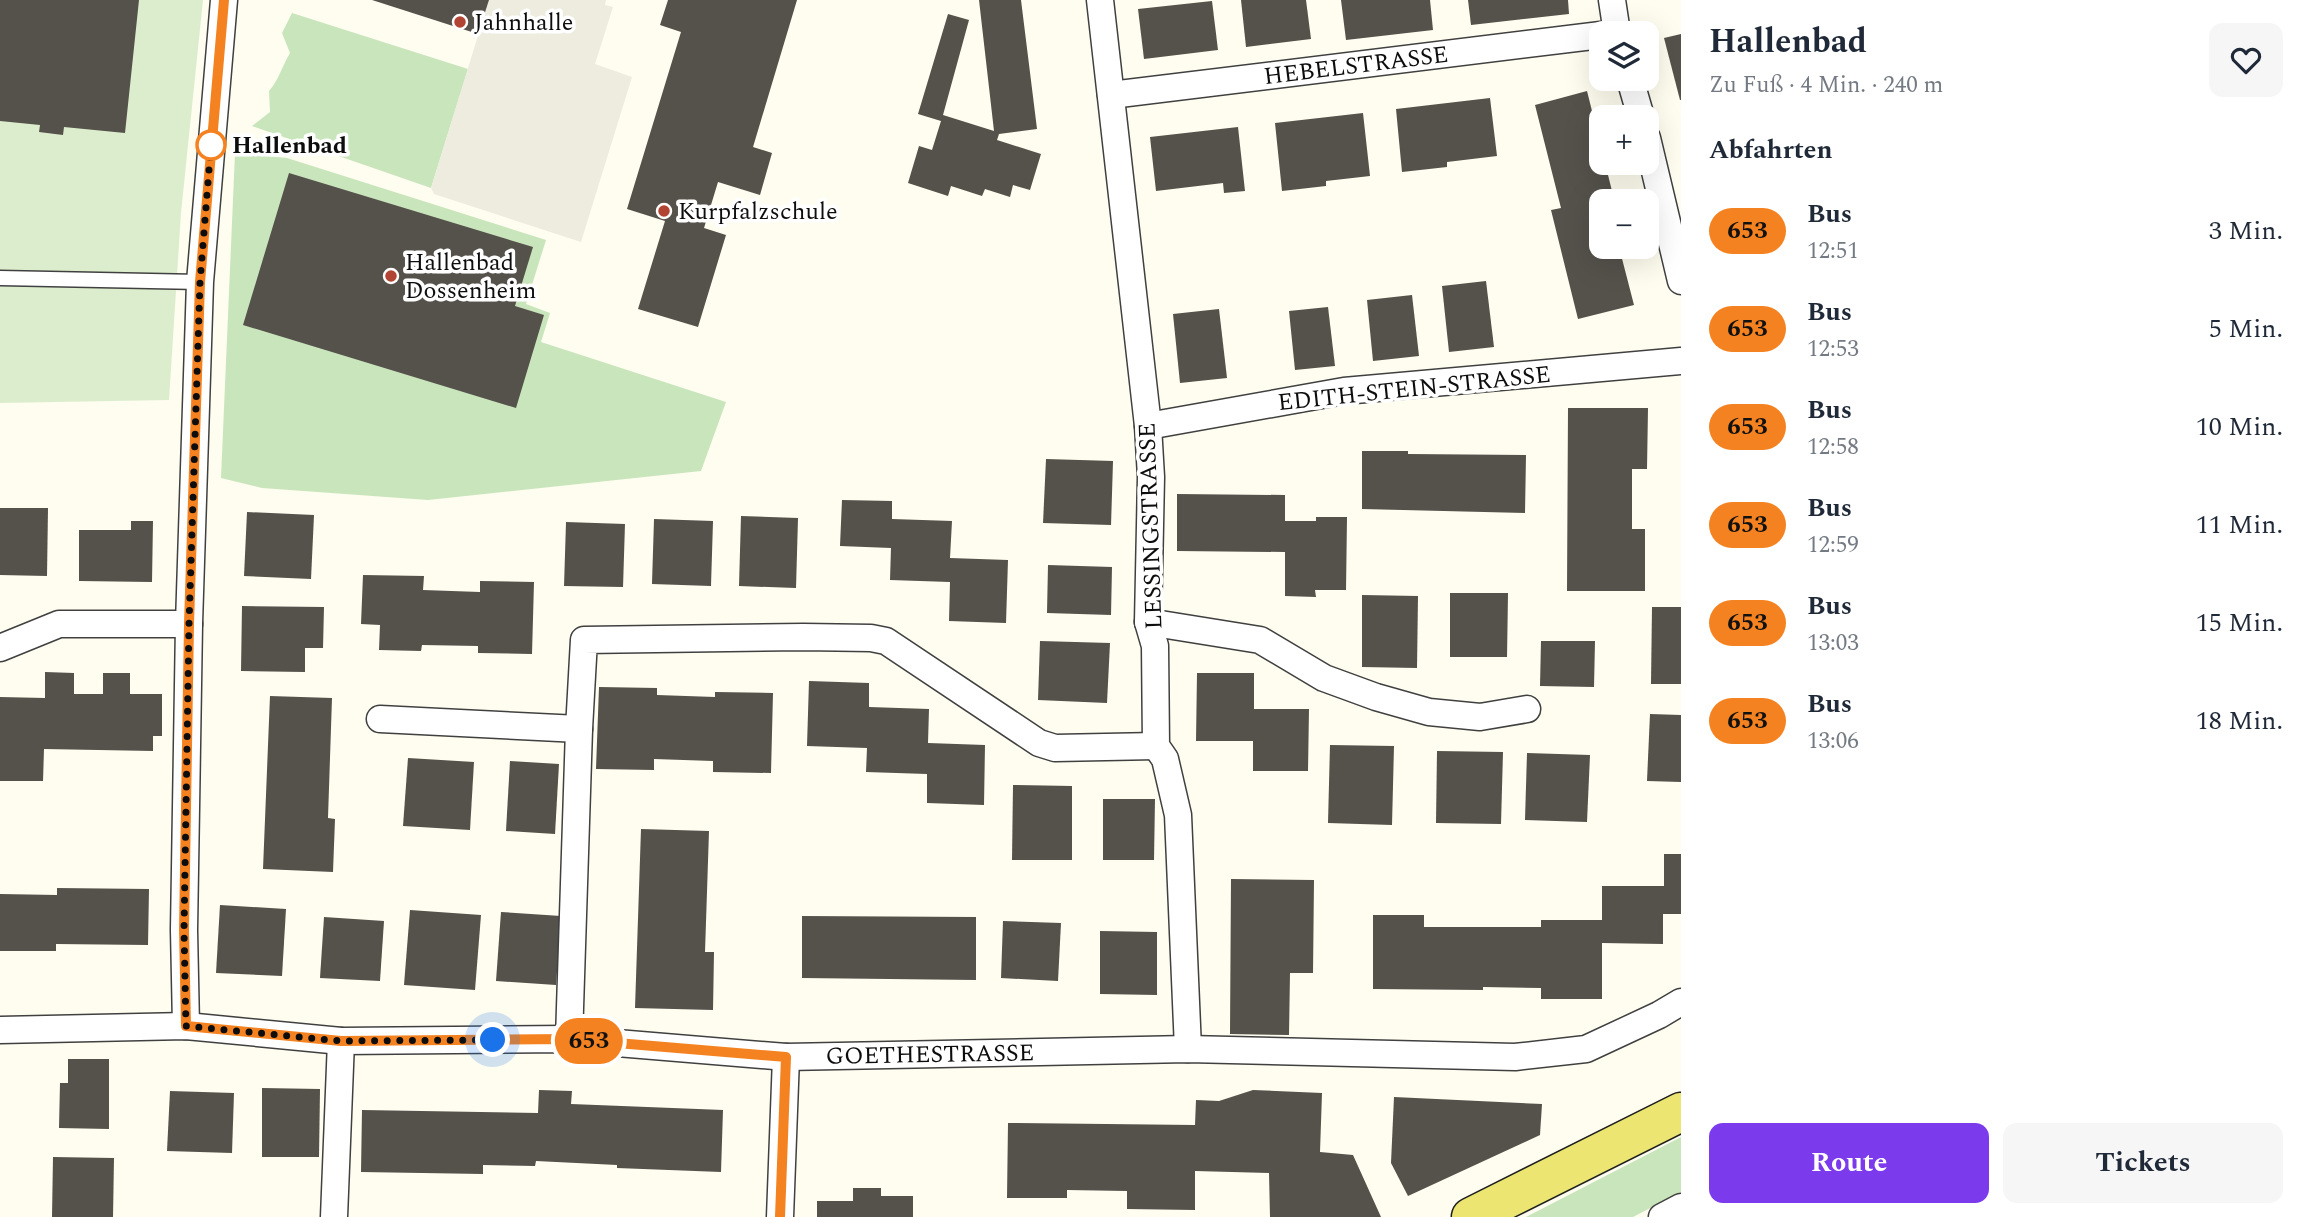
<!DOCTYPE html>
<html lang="de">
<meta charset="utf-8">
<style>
:root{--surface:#fff;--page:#f6f6f7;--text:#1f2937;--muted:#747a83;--accent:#7c3aed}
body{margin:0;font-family:Spectral,serif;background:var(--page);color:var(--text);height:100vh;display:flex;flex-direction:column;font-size:26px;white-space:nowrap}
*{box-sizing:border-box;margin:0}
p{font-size:23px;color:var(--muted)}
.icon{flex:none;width:38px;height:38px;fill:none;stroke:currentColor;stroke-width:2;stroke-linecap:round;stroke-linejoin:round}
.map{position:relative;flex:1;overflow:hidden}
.drawer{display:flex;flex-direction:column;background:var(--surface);width:630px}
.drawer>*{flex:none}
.badge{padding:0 14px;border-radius:23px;font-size:24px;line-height:46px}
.fabs{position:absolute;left:1589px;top:21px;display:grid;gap:14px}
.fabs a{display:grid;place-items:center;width:70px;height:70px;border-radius:14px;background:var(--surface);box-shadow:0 7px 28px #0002;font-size:35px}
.you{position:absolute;width:35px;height:35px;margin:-18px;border:5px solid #fff;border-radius:50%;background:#1a73e8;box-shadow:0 0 0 10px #1a73e833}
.map>.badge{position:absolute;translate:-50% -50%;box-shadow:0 0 0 4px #fff}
h2{padding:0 28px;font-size:26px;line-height:63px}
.round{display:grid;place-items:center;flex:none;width:74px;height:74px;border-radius:14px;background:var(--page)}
.summary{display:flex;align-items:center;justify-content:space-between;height:119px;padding:0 28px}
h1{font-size:33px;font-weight:700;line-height:52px}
.cta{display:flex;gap:14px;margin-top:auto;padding:14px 28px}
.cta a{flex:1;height:80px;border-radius:14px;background:var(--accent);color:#fff;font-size:28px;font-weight:700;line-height:80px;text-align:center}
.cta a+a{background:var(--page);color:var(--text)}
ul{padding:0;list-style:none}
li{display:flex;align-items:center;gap:21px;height:98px;padding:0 28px}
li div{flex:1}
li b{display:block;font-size:26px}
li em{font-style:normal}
li .badge{min-width:77px;font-weight:700;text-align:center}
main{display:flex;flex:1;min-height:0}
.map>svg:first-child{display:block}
.green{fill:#c9e5bc}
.pitch{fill:#dcedcd}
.plaza{fill:#edecdf}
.building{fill:#55514b}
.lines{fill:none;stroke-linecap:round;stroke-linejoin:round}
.lane-casing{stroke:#404040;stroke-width:17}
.street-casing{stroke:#404040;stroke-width:29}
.primary-casing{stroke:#1e1e1e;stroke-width:41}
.lane{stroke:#fff;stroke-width:14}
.street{stroke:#fff;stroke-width:26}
.primary{stroke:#ece571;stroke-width:38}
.line-casing{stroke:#fff;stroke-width:16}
.line{stroke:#f58220;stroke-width:10}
.walk{stroke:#0d0d0d;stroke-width:7;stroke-dasharray:0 12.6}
.poi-dot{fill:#b14432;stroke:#fff;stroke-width:2.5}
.stop-dot{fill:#fff;stroke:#f58220;stroke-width:3.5}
.labels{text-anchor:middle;stroke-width:7;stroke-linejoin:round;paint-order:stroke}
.poi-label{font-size:24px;fill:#0d0d0d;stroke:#fff;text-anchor:start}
.street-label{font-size:24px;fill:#0d0d0d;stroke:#fff}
.stop-label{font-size:24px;font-weight:bold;fill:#0d0d0d;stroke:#fff;text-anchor:start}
</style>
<main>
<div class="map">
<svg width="1681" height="1217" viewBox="0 0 1681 1217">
<rect width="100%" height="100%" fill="#fefdef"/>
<g class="green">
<path d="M292 13 468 69 431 188 252 126 270 112 269 91C279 80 282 66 290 53L282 33Z"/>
<polygon points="235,153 287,158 546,240 526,304 550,313 541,342 726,402 701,471 428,500 262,488 221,478"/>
<polygon points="1681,1137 1681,1192 1633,1217 1526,1217"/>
</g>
<polygon class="pitch" points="0,0 203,0 181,213 169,400 0,403"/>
<polygon class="plaza" points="489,0 606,0 605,5 613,7 595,64 632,77 581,242 434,194 431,188"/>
<g class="building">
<polygon points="0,0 139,0 125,133 64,127 63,135 39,132 40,125 0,121"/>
<polygon points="372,0 489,0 478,34"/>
<polygon points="668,0 797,0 753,147 772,153 760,195 718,182 704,228 726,235 698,327 638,309 665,221 627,209 681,32 660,25"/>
<polygon points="979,0 1021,0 1037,129 999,134 997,140 1041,154 1030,190 1013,185 1010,197 985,189 982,196 951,186 948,196 908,183 919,146 932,150 941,121 918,114 948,14 969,20 943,115 994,131"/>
<polygon points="1241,0 1306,0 1311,39 1246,47"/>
<polygon points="1341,0 1430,0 1433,30 1346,40"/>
<polygon points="1468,0 1568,0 1569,14 1471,25"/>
<polygon points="1212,1 1218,50 1144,59 1138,9"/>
<polygon points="1681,34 1681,100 1680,100 1664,38"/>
<polygon points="1587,91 1601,147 1601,163 1605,163 1613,195 1607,196 1608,201 1601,201 1601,247 1619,247 1634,305 1578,319 1551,210 1561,208 1535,105"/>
<polygon points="1490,98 1497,156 1447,162 1447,167 1402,172 1396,109"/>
<polygon points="1363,113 1370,176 1326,181 1326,186 1282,191 1275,123"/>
<polygon points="1238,127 1245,191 1224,193 1223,183 1156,191 1150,137"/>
<polygon points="289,173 533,247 515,306 544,315 516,408 243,325"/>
<polygon points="1486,281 1494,347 1449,352 1442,286"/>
<polygon points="1412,295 1419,356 1373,361 1367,300"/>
<polygon points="1328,307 1335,366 1295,370 1289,311"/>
<polygon points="1219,309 1227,378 1180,383 1173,314"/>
<polygon points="1568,408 1648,408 1647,469 1632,469 1632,529 1645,529 1645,591 1567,591"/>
<polygon points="1362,451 1408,451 1408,454 1526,455 1525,513 1362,509"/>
<polygon points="1046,459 1113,461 1111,525 1043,523"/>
<polygon points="1177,494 1285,495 1285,521 1316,521 1316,517 1347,517 1346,590 1315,590 1316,597 1285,596 1285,552 1177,551"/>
<polygon points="842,500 892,501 892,519 952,521 950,558 1008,560 1006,623 949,621 950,582 890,580 891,548 840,546"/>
<polygon points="0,508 48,508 47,576 0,575"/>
<polygon points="247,512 314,515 311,579 244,576"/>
<polygon points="741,516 798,518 796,588 739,586"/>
<polygon points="654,519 713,521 711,586 652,584"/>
<polygon points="131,521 153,521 152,582 79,581 79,530 131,530"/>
<polygon points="566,522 625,524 623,587 564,586"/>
<polygon points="1048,565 1112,567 1111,615 1047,613"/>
<polygon points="363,575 424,576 423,590 480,592 480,581 534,582 532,654 478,653 478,646 422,645 421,651 379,650 380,625 361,624"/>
<polygon points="1450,593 1508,593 1507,657 1450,657"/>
<polygon points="1362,595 1418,596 1417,668 1362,667"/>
<polygon points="242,606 324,607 323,648 305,648 305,672 241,671"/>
<polygon points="1652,607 1681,607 1681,684 1651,684"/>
<polygon points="1040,641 1110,643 1107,703 1038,700"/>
<polygon points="1541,641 1595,641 1594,687 1540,686"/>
<polygon points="45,672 74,673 74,694 103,694 103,673 130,673 130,694 162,694 162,736 153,736 153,751 44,749 43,781 0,781 0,697 45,698"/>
<polygon points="1197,673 1254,673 1254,709 1309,709 1308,771 1253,771 1253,741 1196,741"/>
<polygon points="809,681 869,683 869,707 929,709 928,743 985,745 984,805 927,803 927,774 866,772 867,748 807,746"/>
<polygon points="599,687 657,688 657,695 715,697 715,692 773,693 771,773 713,772 713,761 654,759 654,770 596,769"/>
<polygon points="270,696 332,698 328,818 335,819 333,872 263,869"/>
<polygon points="1650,714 1681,715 1681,782 1647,781"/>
<polygon points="1330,745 1394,746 1392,825 1328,823"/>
<polygon points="1437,751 1503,752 1501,824 1436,823"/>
<polygon points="1527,753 1590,755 1587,822 1525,820"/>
<polygon points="408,758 474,762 470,830 403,826"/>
<polygon points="510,761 559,764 555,834 506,831"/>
<polygon points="1013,785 1072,786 1072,860 1012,860"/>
<polygon points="1103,799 1155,799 1154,860 1103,860"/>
<polygon points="641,829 709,831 705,952 714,952 713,1010 635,1008"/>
<polygon points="1664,854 1681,854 1681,914 1663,914 1663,944 1602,943 1602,999 1541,999 1541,988 1483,987 1483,990 1373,989 1373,915 1424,915 1424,927 1541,927 1541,920 1602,920 1602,886 1664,886"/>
<polygon points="1231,879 1314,880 1313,973 1290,973 1289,1035 1230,1034"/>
<polygon points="57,888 149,889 148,945 56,944 56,951 0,951 0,894 57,895"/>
<polygon points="220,905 286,909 282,976 216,973"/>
<polygon points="410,910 481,915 475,990 404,985"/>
<polygon points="501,912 561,916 556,985 496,981"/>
<polygon points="802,916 976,917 976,980 802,978"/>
<polygon points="324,917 384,921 380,981 320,978"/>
<polygon points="1003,921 1061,923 1058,981 1001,978"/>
<polygon points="1100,931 1157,932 1157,995 1100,994"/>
<polygon points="68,1059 109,1059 109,1129 59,1128 60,1083 68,1083"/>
<polygon points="262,1088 320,1089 319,1157 262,1157"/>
<polygon points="539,1090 572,1091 571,1104 723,1110 721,1172 617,1168 617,1165 536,1161 535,1166 483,1165 483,1174 361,1172 362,1110 538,1113"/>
<polygon points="1253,1090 1322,1093 1320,1152 1353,1155 1381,1217 1270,1217 1269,1173 1195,1171 1195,1210 1127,1209 1127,1191 1067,1190 1067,1198 1007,1198 1008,1123 1195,1125 1196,1100 1219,1101"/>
<polygon points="170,1091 234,1093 232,1153 167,1151"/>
<polygon points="1394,1097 1542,1104 1540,1135 1408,1196 1391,1163"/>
<polygon points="53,1157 114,1158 113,1217 52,1217"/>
<polygon points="853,1188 881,1188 881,1196 913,1196 913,1217 817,1217 817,1201 853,1201"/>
</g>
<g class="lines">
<defs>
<polyline id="lane" points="0,278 200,282"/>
<g id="street">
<polyline points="1100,0 1148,426 1151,477 1148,622 1155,646 1156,746 1165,759 1178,815 1188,1049"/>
<polyline points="1612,0 1617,33"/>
<polyline points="1630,79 1641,117"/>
<polyline points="1111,95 1601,35"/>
<polyline points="1647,138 1681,281"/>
<polyline points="1148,426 1344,391 1681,361"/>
<polyline points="1148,622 1260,640 1324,678 1376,697 1429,712 1480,717 1527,709"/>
<polyline points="0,648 59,624 189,624"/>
<polyline points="380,719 579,729"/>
<polyline points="186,1026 184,930 189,624 200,282 224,0"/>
<polyline points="0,1030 186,1026 341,1041 569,1039 786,1057 1188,1049 1515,1057 1586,1049 1659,1015 1681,1002"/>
<polyline points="569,1039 579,729 584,640 803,637 871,638 886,641 1039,743 1055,748 1156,746"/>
<polyline points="334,1217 341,1041"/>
<polyline points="780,1217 786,1057"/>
<polyline points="1662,1217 1681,1207"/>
</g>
<polyline id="primary" points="1471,1217 1681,1112"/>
</defs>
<use href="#lane" class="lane-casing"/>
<use href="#street" class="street-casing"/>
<use href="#primary" class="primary-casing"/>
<use href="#lane" class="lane"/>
<use href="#street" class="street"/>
<use href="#primary" class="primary"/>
</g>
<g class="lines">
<defs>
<polyline id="line" points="224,0 200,282 189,624 184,930 186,1026 341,1041 569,1039 786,1057 780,1217"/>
</defs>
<use href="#line" class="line-casing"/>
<use href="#line" class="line"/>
<polyline class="walk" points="211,145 200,282 189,624 184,930 186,1026 341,1041 493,1040"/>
</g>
<g class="poi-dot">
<circle cx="460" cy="22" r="7"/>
<circle cx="664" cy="211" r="7"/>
<circle cx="391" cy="276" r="7"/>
</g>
<circle class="stop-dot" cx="211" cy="145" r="14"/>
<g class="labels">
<g class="poi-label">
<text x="474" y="30">Jahnhalle</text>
<text x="678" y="219">Kurpfalzschule</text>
<text x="405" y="270">Hallenbad<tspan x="405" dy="28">Dossenheim</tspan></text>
</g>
<g class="street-label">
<text transform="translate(1356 65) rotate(-7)" y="8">HEBELSTRASSE</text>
<text transform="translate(1414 388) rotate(-6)" y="8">EDITH-STEIN-STRASSE</text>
<text transform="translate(1150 526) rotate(-92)" y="8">LESSINGSTRASSE</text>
<text transform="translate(930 1054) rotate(-1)" y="8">GOETHESTRASSE</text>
</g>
<g class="stop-label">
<text x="232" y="153">Hallenbad</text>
</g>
</g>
</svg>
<div class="fabs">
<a><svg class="icon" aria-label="layers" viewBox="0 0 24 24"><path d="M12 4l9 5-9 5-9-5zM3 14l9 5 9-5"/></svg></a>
<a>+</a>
<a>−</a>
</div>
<div class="you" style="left:493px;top:1040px"></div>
<b class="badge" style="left:589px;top:1041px;background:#f58220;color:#111">653</b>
</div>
<section class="drawer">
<div class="summary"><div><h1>Hallenbad</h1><p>Zu Fuß · 4 Min. · 240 m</p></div><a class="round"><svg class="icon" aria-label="heart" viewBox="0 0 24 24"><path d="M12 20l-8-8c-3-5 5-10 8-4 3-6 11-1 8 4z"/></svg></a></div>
<h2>Abfahrten</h2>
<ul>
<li><span class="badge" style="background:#f58220;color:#111">653</span><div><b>Bus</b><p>12:51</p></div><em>3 Min.</em></li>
<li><span class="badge" style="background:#f58220;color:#111">653</span><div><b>Bus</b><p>12:53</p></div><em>5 Min.</em></li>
<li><span class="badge" style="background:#f58220;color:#111">653</span><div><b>Bus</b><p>12:58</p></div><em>10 Min.</em></li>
<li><span class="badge" style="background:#f58220;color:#111">653</span><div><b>Bus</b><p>12:59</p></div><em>11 Min.</em></li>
<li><span class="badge" style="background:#f58220;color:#111">653</span><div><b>Bus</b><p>13:03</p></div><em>15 Min.</em></li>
<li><span class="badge" style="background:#f58220;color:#111">653</span><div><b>Bus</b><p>13:06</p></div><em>18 Min.</em></li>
</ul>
<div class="cta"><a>Route</a><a>Tickets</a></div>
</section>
</main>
